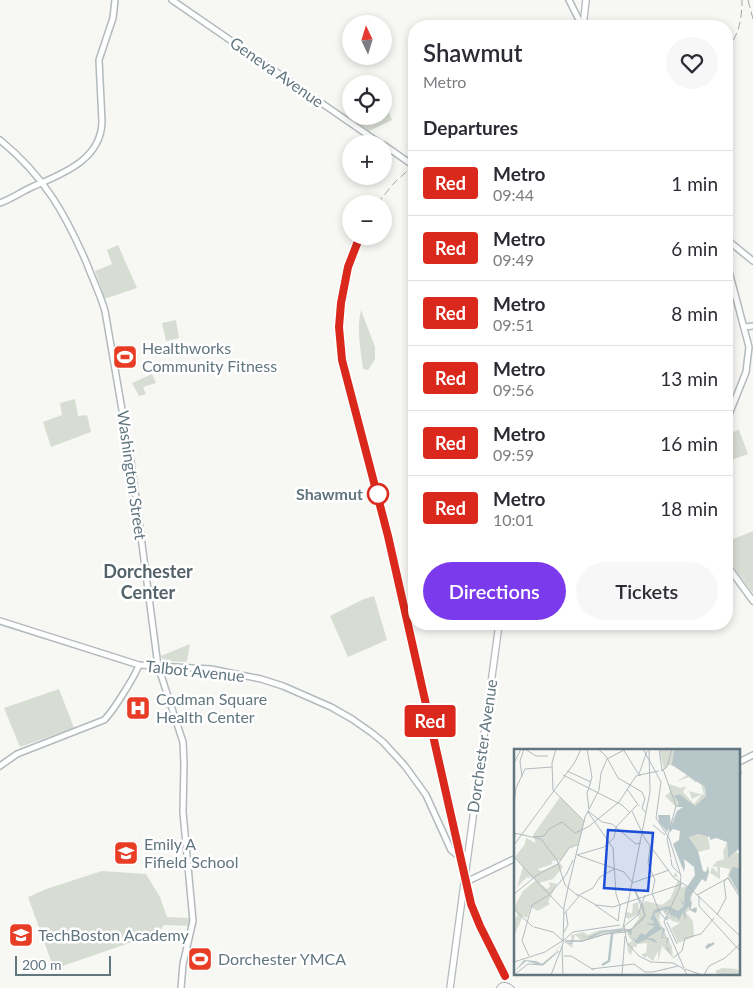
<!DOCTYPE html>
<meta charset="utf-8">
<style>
:root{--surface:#fff;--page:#f7f7f7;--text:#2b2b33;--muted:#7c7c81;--line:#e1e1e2;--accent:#7c3aed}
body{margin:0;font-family:Lato,sans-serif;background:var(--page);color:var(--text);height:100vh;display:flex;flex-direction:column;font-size:19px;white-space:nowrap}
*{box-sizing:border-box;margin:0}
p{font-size:16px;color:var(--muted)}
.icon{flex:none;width:28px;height:28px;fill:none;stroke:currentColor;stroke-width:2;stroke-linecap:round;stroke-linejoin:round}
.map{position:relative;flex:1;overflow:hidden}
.panel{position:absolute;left:408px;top:20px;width:325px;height:610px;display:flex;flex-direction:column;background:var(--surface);border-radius:20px;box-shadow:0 2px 8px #0003}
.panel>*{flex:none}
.badge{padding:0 10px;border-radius:4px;font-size:18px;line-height:32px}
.needle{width:32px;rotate:356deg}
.buttons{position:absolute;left:342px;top:15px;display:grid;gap:10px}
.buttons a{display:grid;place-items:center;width:50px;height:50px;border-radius:50%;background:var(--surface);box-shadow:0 2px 8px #0003;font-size:25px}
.scale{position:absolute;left:15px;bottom:12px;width:96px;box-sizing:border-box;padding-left:5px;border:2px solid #627680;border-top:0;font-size:14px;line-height:18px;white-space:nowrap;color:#627680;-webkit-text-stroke:4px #fff;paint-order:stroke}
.map>.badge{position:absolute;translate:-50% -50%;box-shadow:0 0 0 2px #fff}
h2{padding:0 15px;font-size:19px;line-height:45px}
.round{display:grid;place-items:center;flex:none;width:52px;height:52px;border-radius:26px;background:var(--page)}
.summary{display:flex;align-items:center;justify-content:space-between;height:85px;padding:0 15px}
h1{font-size:24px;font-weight:600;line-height:38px}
.button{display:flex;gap:10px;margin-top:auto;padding:10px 15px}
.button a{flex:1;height:58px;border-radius:30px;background:var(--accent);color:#fff;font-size:20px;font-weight:600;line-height:58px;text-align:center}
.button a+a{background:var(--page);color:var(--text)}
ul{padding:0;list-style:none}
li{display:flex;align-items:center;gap:15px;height:65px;padding:0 15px;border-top:1px solid var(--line)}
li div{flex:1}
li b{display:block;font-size:19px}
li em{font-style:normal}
li .badge{min-width:55px;font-weight:700;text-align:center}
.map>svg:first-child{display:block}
.green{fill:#d8ddd3}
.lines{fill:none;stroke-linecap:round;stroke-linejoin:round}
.secondary-casing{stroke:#b3babd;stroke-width:8}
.primary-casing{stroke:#b4babd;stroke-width:8}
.secondary{stroke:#fff;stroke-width:5}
.primary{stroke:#fff;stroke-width:5.5}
.tram{stroke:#9fa8ad;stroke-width:1}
.rail{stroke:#9fa8ad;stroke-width:1;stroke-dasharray:8 4;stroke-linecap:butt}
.line-casing{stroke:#fff;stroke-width:11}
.line{stroke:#da291c;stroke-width:8}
.stop-dot{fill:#fff;stroke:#da291c;stroke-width:2.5}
.labels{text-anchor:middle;stroke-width:5;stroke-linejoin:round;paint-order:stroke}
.street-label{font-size:16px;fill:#627680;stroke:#fff}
.poi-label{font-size:16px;fill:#627680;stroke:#fff;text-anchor:start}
.stop-label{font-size:16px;font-weight:bold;fill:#627680;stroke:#fff;text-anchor:end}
.neighbourhood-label{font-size:18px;font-weight:bold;fill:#54636b;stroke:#fff}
.inset-river{fill:none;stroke:#b7c6c8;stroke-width:2.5}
.inset-road{fill:none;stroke:#b2bbbf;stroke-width:1}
.view{fill:#1d4ed8;fill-opacity:0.15;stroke:#1d4ed8;stroke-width:2.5}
.inset-edge{fill:none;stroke:#627680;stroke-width:2.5}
</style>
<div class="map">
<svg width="753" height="988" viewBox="0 0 753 988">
<rect width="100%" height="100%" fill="#f7f7f4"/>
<g class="green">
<polygon points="384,101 392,120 369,131 360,125 376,118 376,116 384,116"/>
<polygon points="118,245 137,288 104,299 101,287 95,271 112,264 107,250"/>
<path d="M361 310 375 347V359L368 370 363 369C361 350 356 329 361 310Z"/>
<polygon points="176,320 179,338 166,341 162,323"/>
<polygon points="152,374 156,383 143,387 146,394 139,396 132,383"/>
<polygon points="75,399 78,416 87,415 91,432 51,447 43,422 62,415 60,403"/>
<polygon points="739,430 748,454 726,462 726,434"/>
<polygon points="753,531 753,593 730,563 726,555 726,542"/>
<polygon points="374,596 387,640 348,657 330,616 364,599"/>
<polygon points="190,644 187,661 186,662 163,661 161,656"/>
<polygon points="59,689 74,728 20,747 4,708"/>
<polygon points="102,871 146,874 160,897 167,917 191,918 192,926 164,925 158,933 54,969 28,897 49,888"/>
</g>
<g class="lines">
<defs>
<g id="secondary">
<polyline points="172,0 381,144"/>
<polyline points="569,0 582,26"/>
<path d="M0 140C44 176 65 213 87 264 93 280 100 294 105 311L132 468 158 666 183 742 184 764 183 812 193 921 183 964 181 988"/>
<polyline points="384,145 414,166"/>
<path d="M0 203C11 199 21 192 32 187 62 174 101 160 102 122L99 60 113 18 115 0"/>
<polyline points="726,235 731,243 753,261"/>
<polyline points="726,260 749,347 746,372 726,422"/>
<polyline points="745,327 753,326"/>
<polyline points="726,564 753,601"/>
<polyline points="0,621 139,665 211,669 261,679 283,686 331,707 352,719 372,733 383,742 405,766 426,795 451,850 456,854 467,855"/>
<polyline points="739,762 753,755"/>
<path d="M0 766 17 754 104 720C112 713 135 676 139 665"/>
<polyline points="464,883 516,858"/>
</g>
<g id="primary">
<polyline points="583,26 586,0"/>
<polyline points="450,988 499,624"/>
</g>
</defs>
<use href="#secondary" class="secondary-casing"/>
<use href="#primary" class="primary-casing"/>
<use href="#secondary" class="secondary"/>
<use href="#primary" class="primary"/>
<path class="tram" d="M496 988C501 979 509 982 515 988"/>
<g class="rail">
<polyline points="748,0 753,19"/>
<path d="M726 50C739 36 742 19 742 0"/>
<polyline points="377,204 394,183 414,165"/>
<polyline points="348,267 360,236"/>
</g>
</g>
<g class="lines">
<defs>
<polyline id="line" points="360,236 348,267 341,303 339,327 342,360 388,536 471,904 480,926 505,976"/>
</defs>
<use href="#line" class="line-casing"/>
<use href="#line" class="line"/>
</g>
<defs>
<symbol id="stadium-square" viewBox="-11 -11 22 22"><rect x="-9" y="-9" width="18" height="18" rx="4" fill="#e83d24" stroke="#fff"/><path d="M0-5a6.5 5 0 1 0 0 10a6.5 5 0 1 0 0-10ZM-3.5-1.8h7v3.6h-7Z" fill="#fff"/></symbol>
<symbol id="hospital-square" viewBox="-11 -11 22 22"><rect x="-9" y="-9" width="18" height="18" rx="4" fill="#e83d24" stroke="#fff"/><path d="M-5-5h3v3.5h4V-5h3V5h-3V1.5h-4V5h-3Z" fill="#fff"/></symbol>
<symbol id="school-square" viewBox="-11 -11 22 22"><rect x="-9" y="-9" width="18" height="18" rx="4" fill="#e83d24" stroke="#fff"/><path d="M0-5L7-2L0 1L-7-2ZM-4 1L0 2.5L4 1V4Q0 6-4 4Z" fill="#fff"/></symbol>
</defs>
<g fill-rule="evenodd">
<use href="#stadium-square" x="111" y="343" width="28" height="28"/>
<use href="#hospital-square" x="124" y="694" width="28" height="28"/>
<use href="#school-square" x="112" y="839" width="28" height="28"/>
<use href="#school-square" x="7" y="921" width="28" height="28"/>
<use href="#stadium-square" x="186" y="945" width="28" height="28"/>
</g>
<circle class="stop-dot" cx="378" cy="494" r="10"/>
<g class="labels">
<g class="street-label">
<text transform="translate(277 72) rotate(35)" y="6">Geneva Avenue</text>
<text transform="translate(132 475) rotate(82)" y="6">Washington Street</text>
<text transform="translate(195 671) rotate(6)" y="6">Talbot Avenue</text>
<text transform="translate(482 746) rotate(-82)" y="6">Dorchester Avenue</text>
</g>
<g class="poi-label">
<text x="142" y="354">Healthworks<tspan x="142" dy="18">Community Fitness</tspan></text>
<text x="156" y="705">Codman Square<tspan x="156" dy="18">Health Center</tspan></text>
<text x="144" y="850">Emily A<tspan x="144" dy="18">Fifield School</tspan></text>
<text x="38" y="941">TechBoston Academy</text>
<text x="218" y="965">Dorchester YMCA</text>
</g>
<g class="stop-label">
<text x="363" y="500">Shawmut</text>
</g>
<g class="neighbourhood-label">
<text x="148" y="578">Dorchester<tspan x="148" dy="21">Center</tspan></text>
</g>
</g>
<g transform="translate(514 749)">
<rect width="226" height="226" fill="#f7f7f4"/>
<path d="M145 0H160L159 16 165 18 183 31 182 34 175 28 162 33 173 26 163 17 154 16 150 21ZM155 35 167 39 172 37 169 43 180 55 188 45 178 50 175 42 190 46 187 36 191 38 192 48 184 54 187 56 180 57 171 50 169 57 162 58 151 47 156 43ZM46 48 70 73 65 94 55 99 47 111 37 112 39 115 23 120 28 122 46 114 49 118 39 130 25 134 33 140 36 138 35 133 43 135 34 153 36 155 24 162 17 158 13 169 9 167 0 187V172L4 166 0 158 9 142 22 131 14 127 16 130 13 128 3 138 9 118 1 108 11 95 12 89 22 94 19 86ZM184 85 194 87 196 100 184 103 175 87ZM210 92 213 96 214 109 222 103 226 106V119H220L215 126 223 142 213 129 216 120 206 118V130L196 124 198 119 196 123 198 118 204 124 203 118 198 117 202 114 205 117 201 113 210 110 209 102 212 97ZM162 123 168 139 172 137 178 142 177 153 183 152 178 153 177 160 182 158 183 159 182 164 175 161 172 164 179 172 180 188 164 194 157 179 166 174 158 172 147 160 145 171 158 198 159 209 148 197 144 213V202L139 212 133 207 131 209 127 205 132 204 133 194 123 195 122 199 120 197 117 206 114 203 113 195 118 192 113 185 115 181 112 182 92 184 68 192 61 186 58 199 52 194 58 192 57 186 70 183 73 186 86 181 117 180 125 169 124 165 115 170 111 168 112 163 118 164 119 155 124 153 125 161 131 152 148 156 156 150 165 129 159 127ZM208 219 223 220 226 225 205 226 201 222Z" fill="#d8ddd3"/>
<path d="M160 0H226V99L214 109 213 93 202 89 196 91V88L184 85 175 88 184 102 189 122 192 123 194 117 195 123 192 133 188 130 176 148 177 153 183 152 178 153 177 157V161L181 159H183L182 164 176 161 175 157 170 163 172 165 171 172 169 163 165 171 161 167 159 170V166L157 167 154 160 150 165 151 160 140 165 146 178 150 179 151 181 148 188 155 189 152 198H154L158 208 152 198 153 189H147L149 179 133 189 141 190V191L143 193V194L133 190 123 195 111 179 107 182 89 183 76 189 59 185 58 194 56 195 48 193 40 206 29 216H26L12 212 0 223 10 211 22 212 28 215 40 205 48 193 57 194 59 185 74 188 88 182 110 179 118 182 117 187 122 191 127 184 131 186 141 177 132 175 141 174 135 168 137 169 140 161 154 157 164 162 170 157 165 149 170 154 171 141 181 126 180 118 170 110 171 117 170 123 159 95 165 91 166 82 159 80 156 83 155 79 153 83 145 73 144 66H156L157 77 163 62 169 58H163L165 54 160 47 165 45 181 57 192 47 191 38 158 16ZM219 118 226 119V147L215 126Z" fill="#b7c6c8"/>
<path class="inset-river" d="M195 73 206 47 227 23M195 78 207 48 227 24M194 83 198 61 214 33 227 22M196 195 192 199 200 194M88 216 95 212 98 185"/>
<path class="inset-road" d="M11 0 22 7H34M42 0 38 14 39 41 71 73M73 0 78 28 73 45 75 60M84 0 92 7 104 29 128 43 131 50 128 59 132 64M109 0 125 26 145 22M129 0 147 33 142 69 155 89 167 127 166 138 150 173 170 219M145 0 148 21M93 10 110 1M0 14 7 0M149 20 162 57 153 90 157 109M53 22 77 33M147 22 153 18 158 0M125 25 133 2M49 26 108 56 116 64M8 28 6 12 10 0M113 40 125 57M0 57 2 39 11 20 38 18M74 62 88 73 98 75 122 95 127 94M118 62 131 90 160 129 176 139 227 188M74 63 99 99 102 145 106 157 104 172M0 71 1 88M139 76 151 86M0 84 27 90 43 111 51 136 64 147M19 88 30 87 35 80 48 73 61 84 74 78 105 53 122 27 127 26M0 96 61 13 67 0M136 97 134 115 141 131 138 144M63 106 90 98 100 89 102 78 123 56M63 106 110 123 118 133M0 108 50 161M157 110 158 117 167 126M118 134 155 121M54 139 71 68 85 41 87 24 93 10M120 140 121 141 128 155 129 158 130 164 131 165V166L129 170 118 180 112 183 92 185 71 191 69 192H51H69L91 185 118 180 131 166ZM138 144 145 162 152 171 155 169 151 168M0 145 23 126 44 115 55 99 65 95M63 145 82 156 99 158 168 135M183 146 214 129 227 150M185 147V157L227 203M81 156 104 172M0 160 19 178M50 165 67 145 79 139 86 128 100 120M203 166 212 149 210 133 213 129M153 173 163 195M110 177 113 194 125 207 137 213 159 214 170 220 173 226M110 177 124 166 131 146M20 178 39 183 48 191M109 179 136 43 135 0M50 183 54 176 52 163M46 189 49 192 59 183 106 176M48 197 49 226M15 207 8 192 18 156 35 146 52 126 59 111M50 207H57L80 221M159 209 168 202 171 189 187 185 200 169M0 213 31 203 51 190M77 220 120 215 131 223H139L164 217M171 220 188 226M0 226 14 215 29 216 45 202M37 226 49 195 50 158 54 139M108 226 111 187M190 226 195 217 211 209 227 194"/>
<path class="view" d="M94 81 139 84 134 142 90 139Z"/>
<rect width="226" height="226" class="inset-edge"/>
</g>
</svg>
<div class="buttons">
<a><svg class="needle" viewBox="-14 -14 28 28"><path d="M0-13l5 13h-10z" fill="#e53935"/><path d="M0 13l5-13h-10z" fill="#7c7c81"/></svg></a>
<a><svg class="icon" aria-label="locate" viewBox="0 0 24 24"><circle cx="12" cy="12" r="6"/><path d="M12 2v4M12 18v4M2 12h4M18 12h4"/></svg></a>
<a>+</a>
<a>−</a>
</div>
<div class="scale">200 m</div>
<b class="badge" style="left:430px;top:721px;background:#da291c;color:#fff">Red</b>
<section class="panel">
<div class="summary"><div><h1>Shawmut</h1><p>Metro</p></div><a class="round"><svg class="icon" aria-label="heart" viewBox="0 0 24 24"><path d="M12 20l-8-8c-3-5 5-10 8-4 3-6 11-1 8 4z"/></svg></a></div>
<h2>Departures</h2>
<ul>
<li><span class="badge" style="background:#da291c;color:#fff">Red</span><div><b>Metro</b><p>09:44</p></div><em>1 min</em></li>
<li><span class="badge" style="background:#da291c;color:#fff">Red</span><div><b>Metro</b><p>09:49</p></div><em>6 min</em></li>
<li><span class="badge" style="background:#da291c;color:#fff">Red</span><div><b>Metro</b><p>09:51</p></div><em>8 min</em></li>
<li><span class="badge" style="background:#da291c;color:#fff">Red</span><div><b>Metro</b><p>09:56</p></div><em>13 min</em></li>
<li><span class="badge" style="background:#da291c;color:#fff">Red</span><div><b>Metro</b><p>09:59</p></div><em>16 min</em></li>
<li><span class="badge" style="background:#da291c;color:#fff">Red</span><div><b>Metro</b><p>10:01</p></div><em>18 min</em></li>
</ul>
<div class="button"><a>Directions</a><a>Tickets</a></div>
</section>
</div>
